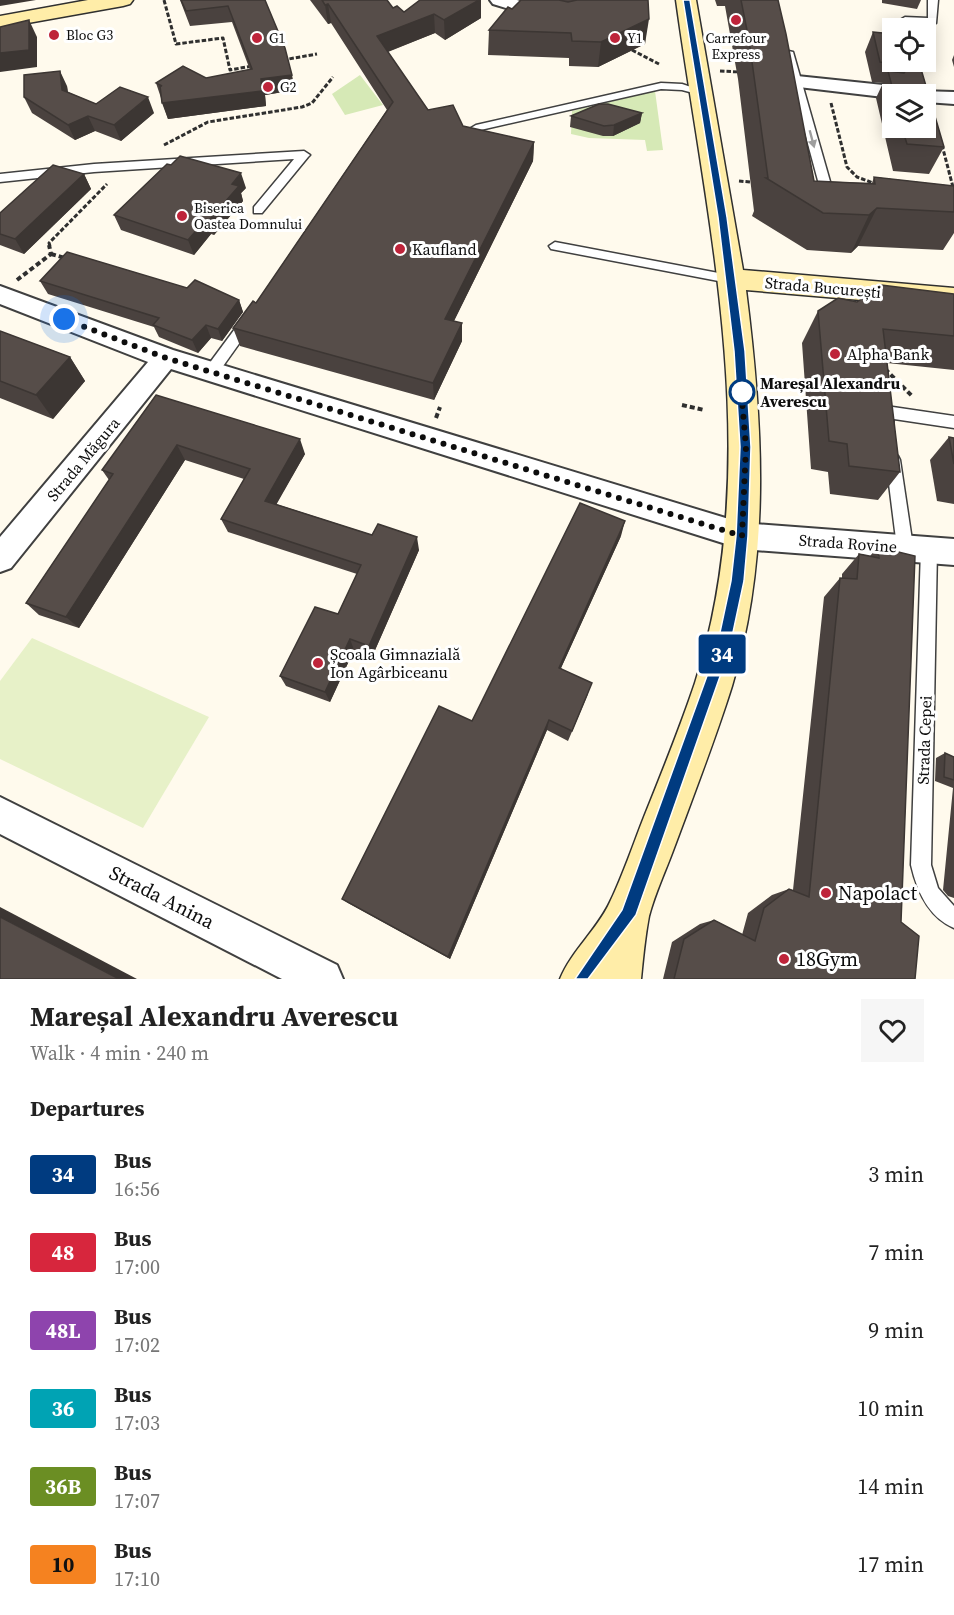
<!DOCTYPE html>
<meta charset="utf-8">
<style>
:root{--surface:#fff;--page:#f6f6f6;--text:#222;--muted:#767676}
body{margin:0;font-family:"Source Serif 4",serif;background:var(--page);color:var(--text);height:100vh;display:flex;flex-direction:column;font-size:22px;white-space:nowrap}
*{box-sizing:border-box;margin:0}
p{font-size:20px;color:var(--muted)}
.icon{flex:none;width:33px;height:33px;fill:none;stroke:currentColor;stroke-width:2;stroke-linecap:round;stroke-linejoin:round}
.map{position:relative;height:979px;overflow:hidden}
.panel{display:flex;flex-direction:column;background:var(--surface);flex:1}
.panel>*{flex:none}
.badge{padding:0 12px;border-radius:4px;font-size:21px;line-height:39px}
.tools{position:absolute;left:882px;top:18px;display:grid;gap:12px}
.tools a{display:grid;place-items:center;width:54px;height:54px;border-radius:0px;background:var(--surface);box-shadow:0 3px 15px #0003;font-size:30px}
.you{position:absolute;width:30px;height:30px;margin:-15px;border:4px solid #fff;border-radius:50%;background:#1a73e8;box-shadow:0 0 0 9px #1a73e833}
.map>.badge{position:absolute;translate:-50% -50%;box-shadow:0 0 0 3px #fff}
h2{padding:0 30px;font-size:22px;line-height:54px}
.round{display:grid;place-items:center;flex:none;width:63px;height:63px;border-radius:0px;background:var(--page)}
.summary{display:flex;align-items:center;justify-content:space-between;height:102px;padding:0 30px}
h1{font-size:28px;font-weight:700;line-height:45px}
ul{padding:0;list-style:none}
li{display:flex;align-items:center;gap:18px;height:78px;padding:0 30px}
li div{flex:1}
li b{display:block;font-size:22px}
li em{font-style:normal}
li .badge{min-width:66px;font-weight:700;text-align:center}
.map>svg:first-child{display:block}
.green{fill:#d6e9b6}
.pitch{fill:#e7f1c8}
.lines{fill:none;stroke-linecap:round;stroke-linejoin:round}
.lane-casing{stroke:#404040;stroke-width:3}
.street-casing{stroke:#404040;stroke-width:4}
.secondary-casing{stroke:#2f2f2f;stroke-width:3}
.path-far1{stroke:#2f2f2f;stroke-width:3;stroke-dasharray:4.5 2;stroke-linecap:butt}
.path{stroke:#2f2f2f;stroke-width:4;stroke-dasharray:5 3;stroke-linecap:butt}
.lane{fill:#fff;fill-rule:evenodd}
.street{fill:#fff;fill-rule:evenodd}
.secondary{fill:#ffeda8;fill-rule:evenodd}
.wall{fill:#4a423f;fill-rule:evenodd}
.shaded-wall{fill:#3c3633}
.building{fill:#564d49;stroke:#3c3633;stroke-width:1.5}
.oneway{fill:#9e9e9e}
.line{fill:#003b80;stroke:#fff;stroke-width:1.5}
.walk{stroke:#0d0d0d;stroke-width:6;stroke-dasharray:0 10.8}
.poi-dot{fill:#be243a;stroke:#fff;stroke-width:2}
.stop-dot{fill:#fff;stroke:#003b80;stroke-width:3}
.labels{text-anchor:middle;stroke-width:6;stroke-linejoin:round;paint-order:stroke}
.far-poi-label{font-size:14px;fill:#0d0d0d;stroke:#fff;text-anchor:start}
.poi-label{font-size:16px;fill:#0d0d0d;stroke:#fff;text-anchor:start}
.street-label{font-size:16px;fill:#0d0d0d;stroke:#fff}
.stop-label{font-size:16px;font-weight:bold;fill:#0d0d0d;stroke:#fff;text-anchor:start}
.near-poi-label{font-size:20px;fill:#0d0d0d;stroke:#fff;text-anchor:start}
.near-street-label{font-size:20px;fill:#0d0d0d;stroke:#fff}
</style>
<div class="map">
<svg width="954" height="979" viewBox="0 0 954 979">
<rect width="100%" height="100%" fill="#fffaed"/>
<g class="green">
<polygon points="360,75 383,105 345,115 332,94"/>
<polygon points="655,91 663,150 647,151 645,140 589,138 571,134 572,111"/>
</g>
<polygon class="pitch" points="32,638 209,717 143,828 0,759 0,681"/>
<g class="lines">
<defs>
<g id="lane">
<polygon points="928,0 938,0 936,23 902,22 900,20 905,17 928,18"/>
<polygon points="784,50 793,52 835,199 833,202 829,203 823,199 783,52"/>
<polygon points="661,83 682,84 706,92 701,95 682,90 661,89 476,131 471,128 476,125"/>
<polygon points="304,151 310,155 308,157 262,213 254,213 254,207 294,159 94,172 0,182 0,174 94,164"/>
<polygon points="555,242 729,275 735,279 729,283 551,249 549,246"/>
<polygon points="248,316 253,318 255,321 253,324 216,376 206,376 204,372 206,368 243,318"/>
<path d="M886 406 954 416V428L894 419 892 428H882C879 422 878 414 881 408Z"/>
<polygon points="893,454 898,456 900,460 913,547 911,552 905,554 899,552 897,547 886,460 888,456"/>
<path d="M929 542 935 544 937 549 931 865 938 888 954 906V928C928 917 917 891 911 865L921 549 923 544Z"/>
</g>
<g id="street">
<polygon points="490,0 517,0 557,13 560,17 557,21 551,22 493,4"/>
<polygon points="797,76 912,88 920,91 954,92 954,104 926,102 926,94 892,94 892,98 790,86 787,82 790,78"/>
<polygon points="0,286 173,350 742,523 954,539 954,565 742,549 171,369 11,568 0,572 0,537 148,362 0,304"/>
<polygon points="0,797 337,965 343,979 282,979 0,834"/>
</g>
<g id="secondary">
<polygon points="88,0 133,0 130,4 123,6 0,28 0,16"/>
<path d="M676 0H696L743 270 954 288V308L746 290C763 423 771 556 732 686 715 740 694 794 674 848 666 870 655 893 649 916 645 937 643 958 641 979H560C572 950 597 930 610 902 623 875 633 845 644 817 662 772 680 728 695 683 766 459 707 225 676 0Z"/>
</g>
</defs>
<use href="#lane" class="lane-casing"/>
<use href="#street" class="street-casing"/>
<use href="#secondary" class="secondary-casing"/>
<g class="path-far1">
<polyline points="164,0 176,44 223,38 230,70 252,66"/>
<polyline points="632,50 659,64"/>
<polyline points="283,60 317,54"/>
<polyline points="720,71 740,72"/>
<polyline points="831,103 847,167 857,177 876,184"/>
<polyline points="164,145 208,122 302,107 312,103 333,77"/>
<polyline points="942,145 954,191"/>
<polyline points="739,181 750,182"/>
<polyline points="50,246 49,243 107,184"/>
</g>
<g class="path">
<polyline points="51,254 65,258"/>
<polyline points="17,280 51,254 49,245"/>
<polyline points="885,369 912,396"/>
<polyline points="682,405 704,410"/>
<polyline points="436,418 440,407"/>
</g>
<use href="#lane" class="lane"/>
<use href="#street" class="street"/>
<use href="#secondary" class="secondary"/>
</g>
<g class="wall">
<polygon points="180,0 265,0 295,90 265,95 266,106 168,119 156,83 206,78 250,70 232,22 190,26"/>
<polygon points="310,0 387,0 393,8 404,12 420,0 481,0 481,18 445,40 435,33 388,52 428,110 463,126 534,142 533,161 454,321 462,341 434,400 240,346 233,328 256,303 387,110 331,23 328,24"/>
<polygon points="521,0 648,0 645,44 598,67 569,66 569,58 488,55 489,30"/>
<polygon points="715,0 778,0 814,181 872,183 874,177 954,186 954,233 943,250 858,246 851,253 807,250 752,216 754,211 738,79 725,6 717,6"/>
<polygon points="882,0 921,0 917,9 882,3"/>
<path d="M873 32 892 34V62H913L914 65 912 69H921L944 147 929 174 893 171 876 98 883 83 872 82 865 52ZM892 94H926V128H892Z"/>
<polygon points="954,55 954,67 952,60"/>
<polygon points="67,86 68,92 96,104 154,113 121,141 95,131 75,140 32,113 24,97"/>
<polygon points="642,113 640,123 613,136 603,136 570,127 571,116"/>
<polygon points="84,174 91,189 24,254 0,245 0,213"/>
<polygon points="246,188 241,193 243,201 214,235 211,234 194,255 121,230 114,215"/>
<polygon points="40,281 187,288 239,300 243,312 222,341 211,338 198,353 159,337 154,327 48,294"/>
<polygon points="954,294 954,370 887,363 900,472 878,500 830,494 828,472 811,469 802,343 818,311 857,302"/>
<polygon points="0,331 70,357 85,381 53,419 0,398"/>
<polygon points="156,395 305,454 276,504 419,550 372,657 354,650 330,702 286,686 280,676 338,614 357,574 228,532 221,519 244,479 185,460 79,628 39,615 26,603 109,480 102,470"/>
<polygon points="949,437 954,438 954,504 937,501 930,460"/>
<polygon points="621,536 561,668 588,694 568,741 547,730 450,959 348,903 342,899 472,721"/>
<polygon points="878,547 901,922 915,979 663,979 672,942 700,924 714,920 742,935 748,913 772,895 789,889 793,890 824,597 840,578 842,578 842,574 859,554 870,556"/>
<polygon points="945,753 954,757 954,898 948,896 943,890 953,788 935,781 936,758"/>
</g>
<g class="shaded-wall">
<polygon points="0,0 36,0 0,6"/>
<polygon points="479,0 481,0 481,18 445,40 444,20"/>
<polygon points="328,4 331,23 328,24 325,5"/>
<polygon points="434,14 435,33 379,55 377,36"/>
<polygon points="649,19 645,44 598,67 601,42"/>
<polygon points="29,20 37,37 37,67 0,72 0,53"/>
<polygon points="60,71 67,86 69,105 62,90"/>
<polygon points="292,75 295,90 265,95 266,106 168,119 162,103 261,79"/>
<polygon points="148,97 154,113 121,141 114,125"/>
<polygon points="642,113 640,123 613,136 614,125"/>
<polygon points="88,116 95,131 75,140 68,125"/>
<polygon points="534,142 533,161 446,337 445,319"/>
<polygon points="241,173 246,188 241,193 243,201 214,235 209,220 232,184"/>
<polygon points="84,174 91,189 24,254 15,239"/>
<polygon points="877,208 858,246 851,253 869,215"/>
<polygon points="206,219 211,234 194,255 188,240"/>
<polygon points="239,300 243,312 222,341 218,329"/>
<polygon points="462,323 462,341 434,400 433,383"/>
<polygon points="206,325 211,338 198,353 192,340"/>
<polygon points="70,357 85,381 53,419 36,395"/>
<polygon points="300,439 305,454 271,514 265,501"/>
<polygon points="177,445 185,460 79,628 66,617"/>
<polygon points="625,521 621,536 556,679 559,668"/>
<polygon points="417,537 419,550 372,657 369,646"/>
<polygon points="350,639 354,650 330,702 325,692"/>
<polygon points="549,720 547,730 450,959 448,957"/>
<polygon points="0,907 137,979 119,979 0,917"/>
</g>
<g class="building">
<polygon points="181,0 265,0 285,48 292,75 261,79 262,91 162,103 160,86 162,86 156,83 183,66 206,78 252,69 228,6 186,11"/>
<polygon points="322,0 387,0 393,8 397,6 404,12 420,0 479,0 444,20 434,14 377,36 428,110 453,105 463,126 534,142 445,319 462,323 433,383 233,328 253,301 256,303 393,102 328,4 325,5"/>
<polygon points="521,0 559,0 568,2 577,0 648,0 649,19 601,42 572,41 571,33 489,30 508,7 512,9"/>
<polygon points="741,0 778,0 786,34 814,181 875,184 874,177 954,186 954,212 877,208 869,215 823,213 766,178 768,178 749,40"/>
<polygon points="29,20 29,50 0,53 0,27"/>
<polygon points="873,32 892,34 892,62 913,62 914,65 880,62"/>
<polygon points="907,69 921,69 944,147 907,144 902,128 926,128 926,94 894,94 888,71 904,73"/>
<polygon points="60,71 62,90 96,104 120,87 148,97 114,125 88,116 68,125 24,97 24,75"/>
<polygon points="599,104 608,104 642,113 614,125 604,126 571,116"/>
<polygon points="180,156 241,173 232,184 239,186 209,220 206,219 188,240 114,215 167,164 171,165"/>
<polygon points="53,165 84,174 15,239 0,234 0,213"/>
<polygon points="67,252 187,288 195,280 239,300 218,329 206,325 192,340 153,325 159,318 40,281"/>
<polygon points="881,285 954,294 954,336 883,329 900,472 849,466 847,444 829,441 818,311 838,298 857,302"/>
<polygon points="0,331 70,357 36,395 0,381"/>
<polygon points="156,395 300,439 265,501 372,535 378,524 417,537 369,646 350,639 325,692 280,676 315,607 338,614 361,565 221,519 250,469 177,445 66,617 26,603 113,474 102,470"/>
<polygon points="949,437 954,438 954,464"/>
<polygon points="580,503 625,521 559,668 592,683 572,731 549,720 448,957 342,899 439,706 472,721"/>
<polygon points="878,547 915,556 901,922 919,936 915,979 674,979 684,939 714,920 755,941 764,908 789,889 809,897 840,578 857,579 859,554 879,558"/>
<polygon points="945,753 954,757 954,780 944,777"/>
<polygon points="0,917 119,979 0,979"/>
</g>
<defs><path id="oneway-solid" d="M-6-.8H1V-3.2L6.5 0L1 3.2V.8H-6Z" transform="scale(1.5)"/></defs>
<use class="oneway" href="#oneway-solid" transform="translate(812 139) rotate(75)"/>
<polygon class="line" points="683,0 690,0 727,217 745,351 751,447 748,536 744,581 729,651 636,915 588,979 575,979 622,910 716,651 731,581 736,536 740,447 734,351 718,217"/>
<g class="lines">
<polyline class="walk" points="64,319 166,358 742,536 746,447 741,388 742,392"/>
</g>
<g class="poi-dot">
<circle cx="736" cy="20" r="6"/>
<circle cx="54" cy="35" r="6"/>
<circle cx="257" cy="38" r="6"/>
<circle cx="615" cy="38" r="6"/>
<circle cx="268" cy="87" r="6"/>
<circle cx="182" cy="216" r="6"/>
<circle cx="400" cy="249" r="6"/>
<circle cx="835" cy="354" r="6"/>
<circle cx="318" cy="663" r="6"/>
<circle cx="826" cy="893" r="6"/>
<circle cx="784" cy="959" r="6"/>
</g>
<circle class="stop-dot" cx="742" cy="392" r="12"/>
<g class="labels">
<g class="far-poi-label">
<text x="66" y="40">Bloc G3</text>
<text x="269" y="43">G1</text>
<text x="627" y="43">Y1</text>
<text x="736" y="43" text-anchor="middle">Carrefour<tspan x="736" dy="16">Express</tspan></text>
<text x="280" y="92">G2</text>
<text x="194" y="213">Biserica<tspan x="194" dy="16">Oastea Domnului</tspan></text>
</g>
<g class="poi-label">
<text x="412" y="255">Kaufland</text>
<text x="847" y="360">Alpha Bank</text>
<text x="330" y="660">Școala Gimnazială<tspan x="330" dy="18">Ion Agârbiceanu</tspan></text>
</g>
<g class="street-label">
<text transform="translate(823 287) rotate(5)" y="6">Strada București</text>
<text transform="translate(83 459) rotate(-50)" y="6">Strada Măgura</text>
<text transform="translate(848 543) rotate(4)" y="6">Strada Rovine</text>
<text transform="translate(924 740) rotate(-88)" y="6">Strada Cepei</text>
</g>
<g class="stop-label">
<text x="760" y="389">Mareșal Alexandru<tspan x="760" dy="18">Averescu</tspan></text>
</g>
<g class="near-poi-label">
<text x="838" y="900">Napolact</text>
<text x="796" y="966">18Gym</text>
</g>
<g class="near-street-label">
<text transform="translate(162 897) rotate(27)" y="7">Strada Anina</text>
</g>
</g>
</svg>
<div class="tools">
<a><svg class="icon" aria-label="locate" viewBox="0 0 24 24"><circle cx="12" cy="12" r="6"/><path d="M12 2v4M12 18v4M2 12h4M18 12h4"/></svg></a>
<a><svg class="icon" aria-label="layers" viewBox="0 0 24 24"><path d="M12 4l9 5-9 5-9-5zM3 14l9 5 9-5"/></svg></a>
</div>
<div class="you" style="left:64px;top:319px"></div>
<b class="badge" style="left:722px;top:654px;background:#003b80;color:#fff">34</b>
</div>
<section class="panel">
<div class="summary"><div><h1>Mareșal Alexandru Averescu</h1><p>Walk · 4 min · 240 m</p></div><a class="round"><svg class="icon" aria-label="heart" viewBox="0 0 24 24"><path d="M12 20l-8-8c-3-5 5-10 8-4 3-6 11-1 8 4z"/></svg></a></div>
<h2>Departures</h2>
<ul>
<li><span class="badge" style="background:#003b80;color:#fff">34</span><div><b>Bus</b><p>16:56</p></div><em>3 min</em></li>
<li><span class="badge" style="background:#d7263d;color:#fff">48</span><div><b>Bus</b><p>17:00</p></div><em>7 min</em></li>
<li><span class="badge" style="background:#8e44ad;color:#fff">48L</span><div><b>Bus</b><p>17:02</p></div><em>9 min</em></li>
<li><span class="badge" style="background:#00a3b4;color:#fff">36</span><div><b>Bus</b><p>17:03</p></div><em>10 min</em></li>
<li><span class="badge" style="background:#6b8e23;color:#fff">36B</span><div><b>Bus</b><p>17:07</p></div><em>14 min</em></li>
<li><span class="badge" style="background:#f58220;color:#111">10</span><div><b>Bus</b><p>17:10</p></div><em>17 min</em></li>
</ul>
</section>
